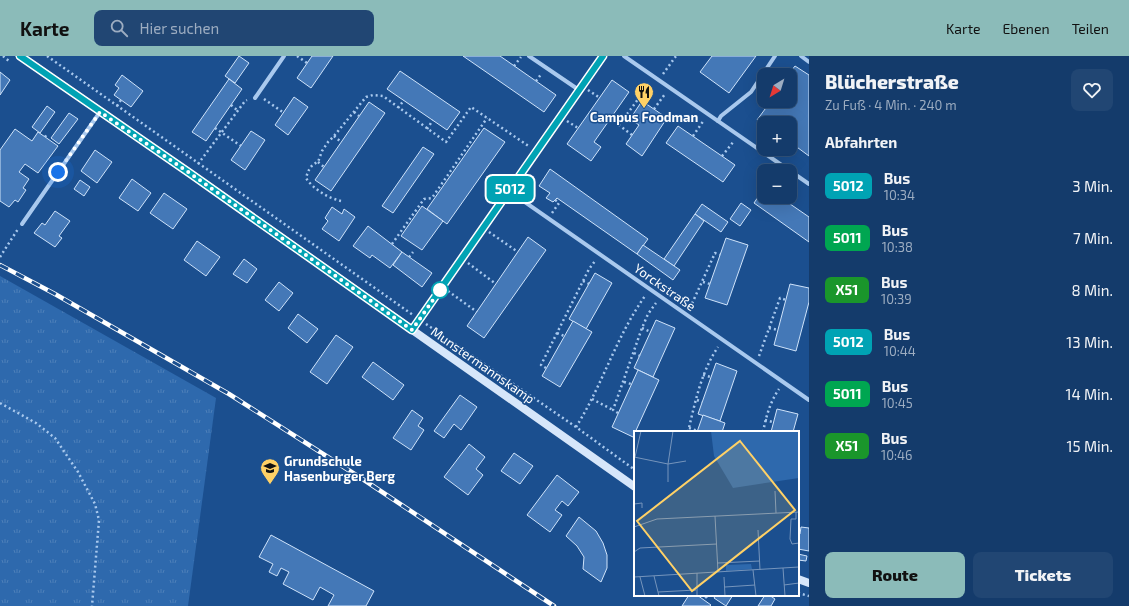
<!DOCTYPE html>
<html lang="de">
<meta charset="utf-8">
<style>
:root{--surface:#143b6b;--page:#214673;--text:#f1f3f6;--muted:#9dadc1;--line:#33557e;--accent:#8bbbb9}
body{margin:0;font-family:"Exo 2",sans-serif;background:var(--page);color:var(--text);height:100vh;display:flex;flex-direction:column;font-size:15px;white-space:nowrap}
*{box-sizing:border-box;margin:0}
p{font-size:13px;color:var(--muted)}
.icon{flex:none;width:22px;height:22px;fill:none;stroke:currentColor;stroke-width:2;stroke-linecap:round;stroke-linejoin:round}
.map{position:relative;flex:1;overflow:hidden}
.panel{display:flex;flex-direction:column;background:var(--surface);width:320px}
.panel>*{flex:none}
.badge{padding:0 8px;border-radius:6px;font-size:14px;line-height:26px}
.needle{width:26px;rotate:218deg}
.buttons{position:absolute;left:757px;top:12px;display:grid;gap:8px}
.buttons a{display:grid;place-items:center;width:40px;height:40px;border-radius:8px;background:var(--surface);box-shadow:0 4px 16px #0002,0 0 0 1px var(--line);font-size:20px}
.you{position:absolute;width:20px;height:20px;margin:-10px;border:3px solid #fff;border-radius:50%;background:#1a73e8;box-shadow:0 0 0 6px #1a73e833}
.map>.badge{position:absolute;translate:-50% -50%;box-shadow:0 0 0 2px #fff}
h2{padding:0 16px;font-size:15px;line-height:36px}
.round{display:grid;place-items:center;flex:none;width:42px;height:42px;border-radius:8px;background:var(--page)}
.overview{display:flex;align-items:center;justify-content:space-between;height:68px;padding:0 16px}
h1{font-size:19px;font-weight:800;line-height:30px}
.cta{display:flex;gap:8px;margin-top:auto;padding:8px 16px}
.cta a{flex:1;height:46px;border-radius:8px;background:var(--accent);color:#111;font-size:16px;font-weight:800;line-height:46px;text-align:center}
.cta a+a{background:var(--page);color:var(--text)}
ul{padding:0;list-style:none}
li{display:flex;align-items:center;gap:12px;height:52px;padding:0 16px}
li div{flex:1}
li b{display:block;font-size:15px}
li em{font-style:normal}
li .badge{min-width:44px;font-weight:700;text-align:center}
header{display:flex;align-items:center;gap:24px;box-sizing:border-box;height:56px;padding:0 20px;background:var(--accent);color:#111}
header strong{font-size:19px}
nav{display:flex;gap:22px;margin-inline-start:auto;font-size:14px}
.search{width:280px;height:36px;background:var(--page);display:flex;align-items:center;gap:10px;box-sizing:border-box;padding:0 14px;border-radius:8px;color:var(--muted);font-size:15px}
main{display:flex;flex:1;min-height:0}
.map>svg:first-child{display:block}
.park{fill:url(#park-tufts)}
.building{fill:#4478b7;stroke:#cfe3fa}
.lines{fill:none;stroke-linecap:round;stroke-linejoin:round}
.path{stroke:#a9c9ee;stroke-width:2.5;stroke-dasharray:2 3;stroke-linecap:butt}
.lane{stroke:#a9c9ee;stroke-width:3}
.street{stroke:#a9c9ee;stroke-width:4}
.secondary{stroke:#d6e6fa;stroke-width:8}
.rail-casing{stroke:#fff;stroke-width:4.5}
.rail{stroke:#1b4f8f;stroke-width:3;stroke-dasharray:9;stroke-linecap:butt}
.line-casing{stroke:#fff;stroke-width:9}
.line{stroke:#00a3b4;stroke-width:6}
.walk{stroke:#fff;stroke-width:4;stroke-dasharray:0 7.2}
.stop-dot{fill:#fff;stroke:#00a3b4;stroke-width:2}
.labels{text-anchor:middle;stroke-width:3;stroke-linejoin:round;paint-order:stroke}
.poi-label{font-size:13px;font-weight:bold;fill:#fff;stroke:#1b4f8f}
.street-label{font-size:13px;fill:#fff;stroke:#1b4f8f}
.inset-road{fill:none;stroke:#7695bc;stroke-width:1}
.view{fill:#ffd166;fill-opacity:0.15;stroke:#ffd166;stroke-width:2}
.inset-edge{fill:none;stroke:#fff;stroke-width:2}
</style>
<header>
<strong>Karte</strong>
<div class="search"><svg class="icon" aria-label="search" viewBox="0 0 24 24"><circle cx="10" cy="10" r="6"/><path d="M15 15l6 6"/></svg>Hier suchen</div>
<nav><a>Karte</a><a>Ebenen</a><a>Teilen</a></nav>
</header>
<main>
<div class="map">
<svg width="809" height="550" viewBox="0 0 809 550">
<defs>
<pattern id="park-tufts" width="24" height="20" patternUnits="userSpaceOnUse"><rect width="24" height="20" fill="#2e69ad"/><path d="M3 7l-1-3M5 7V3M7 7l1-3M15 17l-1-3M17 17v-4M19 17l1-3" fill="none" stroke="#4d80b9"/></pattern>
</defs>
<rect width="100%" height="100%" fill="#1b4f8f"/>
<polygon class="park" points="0,220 216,342 188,550 0,550"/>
<g class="building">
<polygon points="239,0 249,7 235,27 225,20"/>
<polygon points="312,0 333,0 311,32 297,22"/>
<polygon points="463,0 500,0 556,39 544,56"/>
<polygon points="712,0 756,0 729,37 700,16"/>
<polygon points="795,10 809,19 809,100 790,86 790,67 764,67 764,68 757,64 771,45 790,45 790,19 788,19"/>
<polygon points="400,15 460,56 447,74 387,33"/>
<polygon points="0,16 10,24 0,39"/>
<polygon points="122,19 143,35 131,51 114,39 119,32 115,29"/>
<polygon points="229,23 242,33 206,85 192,76"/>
<polygon points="612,24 629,36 594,86 601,91 591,105 567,88"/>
<polygon points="294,41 308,51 288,79 275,69"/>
<polygon points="642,45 667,62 642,100 626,88 639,69 630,63"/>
<polygon points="369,46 385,57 331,135 315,124"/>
<polygon points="47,50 55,56 40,77 32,71"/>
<polygon points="69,57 78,63 59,88 51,82"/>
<polygon points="678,70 735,109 723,126 666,87"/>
<polygon points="484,72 505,86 447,168 427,153"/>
<polygon points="15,73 32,85 38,76 58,90 38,117 25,108 19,116 29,123 23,132 26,134 18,146 15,144 9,151 0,145 0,94"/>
<polygon points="251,75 265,84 245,114 231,104"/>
<polygon points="423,91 434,98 393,157 382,150"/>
<polygon points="95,94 112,106 97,127 81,115"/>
<polygon points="550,113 648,183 637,198 557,142 553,146 546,142 550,137 539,130"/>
<polygon points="132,123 151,137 138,155 119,142"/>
<polygon points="80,124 90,131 84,140 74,133"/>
<polygon points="764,132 764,141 780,141 809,161 809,186 754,147"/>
<polygon points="164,137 187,153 173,173 150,157"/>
<polygon points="741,147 751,154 740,170 730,163"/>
<polygon points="702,148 728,166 721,176 695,158"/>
<polygon points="422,150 443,165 422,194 401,180"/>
<polygon points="332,151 342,158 344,153 355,161 339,185 322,173 328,165 325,162"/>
<polygon points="55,155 70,165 59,180 62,182 55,191 34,177 42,167 45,169"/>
<polygon points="695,158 704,165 674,210 664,203"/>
<polygon points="368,170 402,196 390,212 372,199 370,202 353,190"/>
<polygon points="528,181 546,194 484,282 467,270"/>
<polygon points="726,182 748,189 727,249 705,242"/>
<polygon points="197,185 220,201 206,220 184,204"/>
<polygon points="643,189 680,214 673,224 637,198"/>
<polygon points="402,196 432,217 422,231 393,209"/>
<polygon points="244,203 257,213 247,227 233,218"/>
<polygon points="595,217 612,227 586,273 569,263"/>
<polygon points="279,226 293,237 279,255 265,244"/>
<polygon points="790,228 809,232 809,246 796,295 774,289"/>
<polygon points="298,258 318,273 307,287 288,272"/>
<polygon points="656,264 675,272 653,321 634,312"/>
<polygon points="573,265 592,276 560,331 542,320"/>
<polygon points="336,279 353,291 327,328 310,316"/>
<polygon points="373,306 404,329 393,344 362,321"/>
<polygon points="716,307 737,315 720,365 698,358"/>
<polygon points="638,314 659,324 633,381 612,371"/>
<polygon points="460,339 477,351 461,374 454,368 444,382 434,375"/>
<polygon points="777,353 798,358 793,376 771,376"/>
<polygon points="412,354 423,362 418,370 424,374 411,394 393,382"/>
<polygon points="703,359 725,367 722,376 697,376"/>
<polygon points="469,388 485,401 476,413 483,419 468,439 444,421"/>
<polygon points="514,397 533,410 520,428 501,415"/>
<polygon points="557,419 579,436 568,450 562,445 555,454 562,459 550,476 527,459"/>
<polygon points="579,461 596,475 603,487 607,499 607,512 601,526 583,513 584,501 577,490 566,480"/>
<polygon points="801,471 809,472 809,495 798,493 798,479 800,478"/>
<polygon points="271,479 374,535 366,550 328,550 334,539 320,531 313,544 283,528 289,516 281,512 277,520 269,516 273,508 259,501"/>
<polygon points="798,498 807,500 806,505 798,504"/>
<polygon points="689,539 697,539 711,549 710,550 682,550"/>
<polygon points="716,539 733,539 726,550 714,542"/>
<polygon points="765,539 769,539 775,543 771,550 758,550"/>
</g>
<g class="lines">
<g class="path">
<polyline points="3,0 10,6"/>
<polyline points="47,0 413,259"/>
<polyline points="297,0 307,7"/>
<polyline points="514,10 521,1"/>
<polyline points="663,18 676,0"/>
<polyline points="536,25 542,17"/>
<polyline points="588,34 600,42"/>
<polyline points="264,43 284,57"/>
<polyline points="231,49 237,54"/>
<polyline points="117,50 121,44"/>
<polyline points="398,52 404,44"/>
<polyline points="654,53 665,38"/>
<polyline points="354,56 359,60"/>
<polyline points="567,65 578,72"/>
<polyline points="215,72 241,90"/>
<polyline points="427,73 433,64"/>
<polyline points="632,79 619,69 650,27"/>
<polyline points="334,80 341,86"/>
<polyline points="693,80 704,64"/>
<polyline points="45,81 47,78"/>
<polyline points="722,100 734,85"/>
<polyline points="318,106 324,111"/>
<polyline points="198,108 245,45 247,44"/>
<path d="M341 145C328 142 313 133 306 122 308 115 310 109 318 106L322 95 328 86 334 80 366 41 373 39 383 40 446 86 471 51 530 91"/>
<polyline points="552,157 559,147 555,144"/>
<polyline points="489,176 518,196"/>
<polyline points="392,188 424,143 432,142 487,62"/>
<polyline points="0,201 18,173"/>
<polyline points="409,201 413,196"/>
<polyline points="468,207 496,228"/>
<polyline points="583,225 589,228"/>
<polyline points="703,226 710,228"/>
<polyline points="448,235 477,256"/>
<polyline points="690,252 715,197 720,199"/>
<polyline points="426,268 576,371 635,414"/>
<polyline points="642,272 651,276"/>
<polyline points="769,272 778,274"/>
<polyline points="557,277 564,280"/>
<polyline points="634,297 640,300"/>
<polyline points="759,300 780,242 786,244"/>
<polyline points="546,312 541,309 589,213 595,205"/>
<polyline points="703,319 711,321"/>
<polyline points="624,326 631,328"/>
<polyline points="592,343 613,354"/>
<polyline points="697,344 702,346"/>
<polyline points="0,347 36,367 55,382 78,416 95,448 99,464 92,550"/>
<polyline points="618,357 613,354 642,272 648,258 656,247"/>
<polyline points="765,364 773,366"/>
<path d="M576 371C602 330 616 281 645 240"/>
<polyline points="689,372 698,375"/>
<path d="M688 376C695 347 701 316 718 291"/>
<path d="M763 376C766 361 770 346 779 333"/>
<polyline points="798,537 809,540"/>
</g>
<polyline class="lane" points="706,541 708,539"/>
<g class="street">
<polyline points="529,0 579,34"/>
<polyline points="624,0 809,128"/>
<polyline points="801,0 809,6"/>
<polyline points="255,42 284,0"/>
<polyline points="718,65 721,60 751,36 775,0"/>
<polyline points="509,135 809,344"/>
<polyline points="22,168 100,56"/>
<polyline points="412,274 603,0"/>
</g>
<g class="secondary">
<polyline points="20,0 191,118 635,431"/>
<polyline points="798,523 809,527"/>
</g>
<defs>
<polyline id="rail" points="0,209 55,238 229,338 364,424 554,550"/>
</defs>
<use href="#rail" class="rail-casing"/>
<use href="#rail" class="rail"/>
</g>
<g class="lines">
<defs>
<polyline id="line" points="20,0 191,118 412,274 603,0"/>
</defs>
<use href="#line" class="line-casing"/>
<use href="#line" class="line"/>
<polyline class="walk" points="58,116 100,56 191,118 412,274 440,234"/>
</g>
<defs>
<symbol id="restaurant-pin" viewBox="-11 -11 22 30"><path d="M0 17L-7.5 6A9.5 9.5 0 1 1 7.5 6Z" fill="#ffd166" stroke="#1b4f8f"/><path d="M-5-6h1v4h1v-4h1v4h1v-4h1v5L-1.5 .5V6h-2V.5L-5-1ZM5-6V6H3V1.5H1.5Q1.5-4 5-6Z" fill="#111"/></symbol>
<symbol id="school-pin" viewBox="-11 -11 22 30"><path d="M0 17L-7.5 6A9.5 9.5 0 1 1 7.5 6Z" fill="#ffd166" stroke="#1b4f8f"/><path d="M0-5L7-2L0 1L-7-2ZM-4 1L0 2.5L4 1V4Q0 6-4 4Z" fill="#111"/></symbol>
</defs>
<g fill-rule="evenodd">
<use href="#restaurant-pin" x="633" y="25" width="22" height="30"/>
<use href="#school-pin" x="259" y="401" width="22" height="30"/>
</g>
<circle class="stop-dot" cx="440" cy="234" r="8"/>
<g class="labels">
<g class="poi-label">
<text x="644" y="66">Campus Foodman</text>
<text x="284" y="410" text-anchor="start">Grundschule<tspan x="284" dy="15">Hasenburger Berg</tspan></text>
</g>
<g class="street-label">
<text transform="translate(665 231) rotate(35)" y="5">Yorckstraße</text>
<text transform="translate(483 309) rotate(35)" y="5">Munstermannskamp</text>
</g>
</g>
<g transform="translate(634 375)">
<rect width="165" height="165" fill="#1b4f8f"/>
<path d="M77 0H165V47L99 57 80 25ZM117 133 118 138 92 140V134Z" fill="#2e69ad"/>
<path class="inset-road" d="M0 26 34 33 39 0M1 26 7 0M34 51V33L52 30M141 60 142 82M0 73 8 72V77M162 81V88H157L156 108 158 113 165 112M81 85 84 141M0 96 23 88 165 81M124 99 126 139M0 121 6 117 83 113M84 132 126 130M149 137 151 165M119 139 122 165M63 142V165M20 145 25 165M0 146 165 136M6 146 11 165M90 146 91 165M150 154 165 152M91 156 121 154M24 161 62 159"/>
<path class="view" d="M106 10 161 79 58 160 3 90Z"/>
<rect width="165" height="165" class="inset-edge"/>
</g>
</svg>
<div class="buttons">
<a><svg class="needle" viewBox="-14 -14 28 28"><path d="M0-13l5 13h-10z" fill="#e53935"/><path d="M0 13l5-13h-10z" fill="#9dadc1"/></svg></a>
<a>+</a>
<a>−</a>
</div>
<div class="you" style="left:58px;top:116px"></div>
<b class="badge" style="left:510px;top:133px;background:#00a3b4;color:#fff">5012</b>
</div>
<section class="panel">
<div class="overview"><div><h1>Blücherstraße</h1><p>Zu Fuß · 4 Min. · 240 m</p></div><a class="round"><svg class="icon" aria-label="heart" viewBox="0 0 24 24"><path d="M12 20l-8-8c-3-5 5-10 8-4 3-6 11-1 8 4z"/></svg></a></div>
<h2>Abfahrten</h2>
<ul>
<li><span class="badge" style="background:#00a3b4;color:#fff">5012</span><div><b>Bus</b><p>10:34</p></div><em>3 Min.</em></li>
<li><span class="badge" style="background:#00a651;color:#fff">5011</span><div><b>Bus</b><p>10:38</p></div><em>7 Min.</em></li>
<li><span class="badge" style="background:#1a962b;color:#fff">X51</span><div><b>Bus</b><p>10:39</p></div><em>8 Min.</em></li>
<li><span class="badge" style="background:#00a3b4;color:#fff">5012</span><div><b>Bus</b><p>10:44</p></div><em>13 Min.</em></li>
<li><span class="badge" style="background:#00a651;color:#fff">5011</span><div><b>Bus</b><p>10:45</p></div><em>14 Min.</em></li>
<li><span class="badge" style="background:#1a962b;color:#fff">X51</span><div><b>Bus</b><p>10:46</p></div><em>15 Min.</em></li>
</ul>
<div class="cta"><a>Route</a><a>Tickets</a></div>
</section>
</main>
